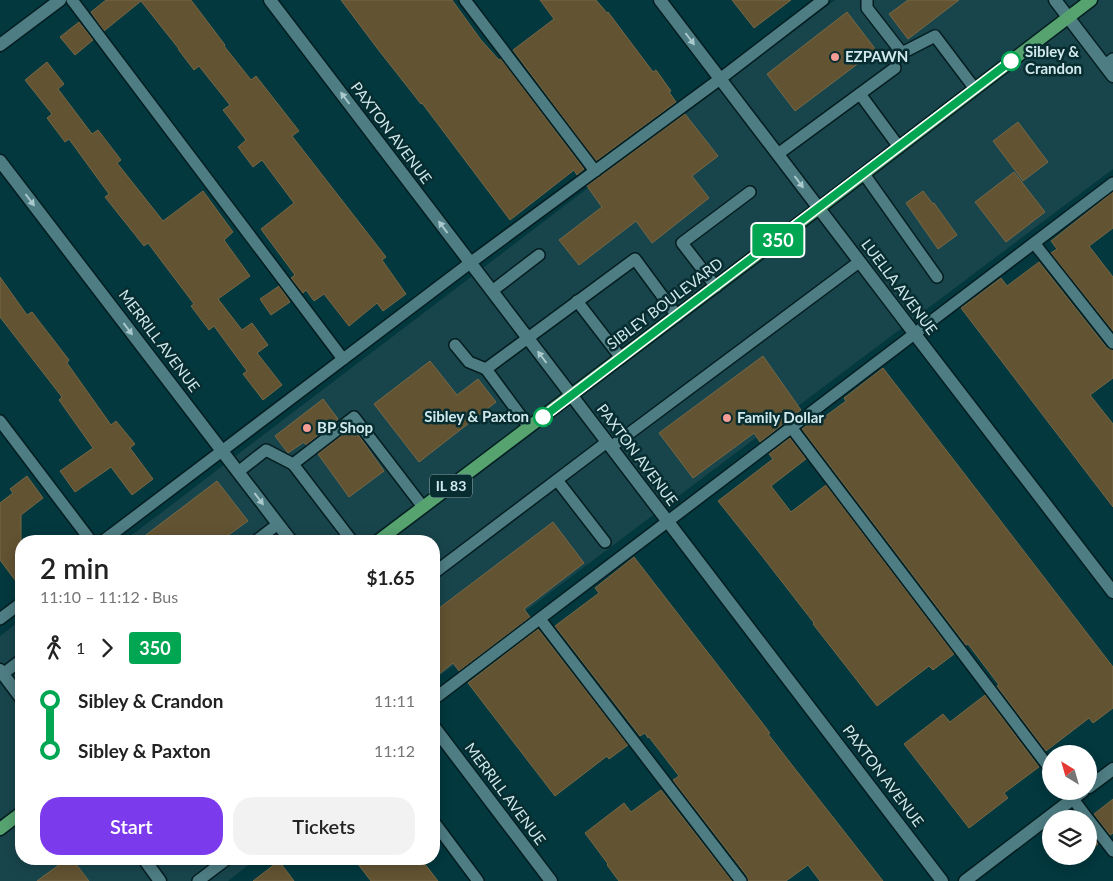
<!DOCTYPE html>
<meta charset="utf-8">
<style>
:root{--surface:#fff;--page:#f2f2f2;--text:#222;--muted:#767676;--accent:#7c3aed}
body{margin:0;font-family:Lato,sans-serif;background:var(--page);color:var(--text);height:100vh;display:flex;flex-direction:column;font-size:19px;white-space:nowrap}
*{box-sizing:border-box;margin:0}
p{font-size:16px;color:var(--muted)}
.icon{flex:none;width:28px;height:28px;fill:none;stroke:currentColor;stroke-width:2;stroke-linecap:round;stroke-linejoin:round}
.map{position:relative;flex:1;overflow:hidden}
.side{position:absolute;left:15px;top:535px;width:425px;height:330px;display:flex;flex-direction:column;background:var(--surface);border-radius:20px;box-shadow:0 2px 12px #0003}
.side>*{flex:none}
.badge{padding:0 10px;border-radius:4px;font-size:18px;line-height:32px}
.needle{width:32px;rotate:323deg}
.controls{position:absolute;left:1042px;top:745px;display:grid;gap:10px}
.controls a{display:grid;place-items:center;width:55px;height:55px;border-radius:50%;background:var(--surface);box-shadow:0 2px 12px #0003;font-size:25px}
.map>.badge{position:absolute;translate:-50% -50%;box-shadow:0 0 0 2px #fff}
.legs{display:flex;align-items:center;gap:8px;height:55px;padding:0 25px;font-size:16px}
.legs p{margin-inline-start:auto}
.overview{display:flex;align-items:center;justify-content:space-between;height:85px;padding:0 25px}
h1{font-size:28px;font-weight:600;line-height:38px}
.button{display:flex;gap:10px;margin-top:auto;padding:10px 25px}
.button a{flex:1;height:58px;border-radius:20px;background:var(--accent);color:#fff;font-size:20px;font-weight:600;line-height:58px;text-align:center}
.button a+a{background:var(--page);color:var(--text)}
ul{padding:0 25px;list-style:none}
li{display:flex;align-items:center;gap:18px;height:50px;font-size:19px}
li i{display:grid;place-items:center;width:8px;height:100%;margin:0 6px;background:currentColor}
li i::after{content:'';width:12px;height:12px;margin:-6px;border:4px solid;border-radius:50%;background:var(--surface)}
li p{margin-inline-start:auto}
li:first-child i{background:linear-gradient(#0000 50%,currentColor 0)}
li:last-child i{background:linear-gradient(currentColor 50%,#0000 0)}
.map>svg:first-child{display:block}
.built{fill:#18454b}
.building{fill:#625332;stroke:#776846}
.lines{fill:none;stroke-linecap:round;stroke-linejoin:round}
.lane-casing{stroke:#041d20;stroke-width:14}
.street-casing{stroke:#041d20;stroke-width:15}
.primary-casing{stroke:#041d20;stroke-width:15}
.lane{stroke:#4e7d83;stroke-width:11}
.street{stroke:#4e7d83;stroke-width:12}
.primary{stroke:#56a370;stroke-width:12}
.oneway{fill:#aac9cc}
.line-1-casing{stroke:#fff;stroke-width:11}
.line-1{stroke:#00a651;stroke-width:8}
.poi-dot{fill:#f59c94;stroke:#072d31;stroke-width:2}
.stop-1-dot{fill:#fff;stroke:#00a651;stroke-width:2.5}
.labels{text-anchor:middle;stroke-width:5;stroke-linejoin:round;paint-order:stroke}
.shield{fill:#072d31;stroke:#94b1b4;stroke-width:1}
.shield-label{font-size:14px;font-weight:bold;fill:#d1e9ec}
.stop-label{font-size:15px;font-weight:bold;fill:#d1e9ec;stroke:#072d31;text-anchor:start}
.poi-label{font-size:15px;font-weight:bold;fill:#d1e9ec;stroke:#072d31;text-anchor:start}
.street-label{font-size:15px;fill:#d1e9ec;stroke:#072d31}
</style>
<div class="map">
<svg width="1113" height="881" viewBox="0 0 1113 881">
<rect width="100%" height="100%" fill="#02383e"/>
<g class="built">
<polygon points="835,0 1113,0 1113,169 434,680 434,541 124,541"/>
<polygon points="21,620 21,859 256,859 228,881 0,881 0,636"/>
</g>
<g class="building">
<polygon points="106,0 191,0 225,45 224,46 251,80 256,76 299,131 292,136 386,257 382,260 406,294 383,311 377,303 349,326 324,294 314,301 306,290 303,293 291,278 295,275 261,229 294,203 262,160 253,167 238,147 246,140 223,110 230,105 199,66 194,70 178,49 179,49 141,1 104,31 91,12"/>
<polygon points="341,0 452,0 481,40 499,60 501,59 584,169 577,175 574,170 510,220 422,103 421,104 377,48"/>
<polygon points="540,0 596,0 607,13 608,12 653,72 656,70 671,91 669,92 676,102 596,161 513,50 554,19"/>
<polygon points="732,0 791,0 754,28"/>
<polygon points="908,0 959,0 908,39 889,14"/>
<polygon points="847,12 876,50 795,111 767,74"/>
<polygon points="79,22 93,40 75,55 60,37"/>
<polygon points="47,62 64,84 58,89 92,134 98,130 121,160 117,163 163,221 203,191 233,232 224,240 250,276 218,299 242,330 252,323 268,345 257,353 282,385 263,400 243,374 247,371 214,326 209,330 191,306 194,304 148,243 144,246 105,197 109,194 69,139 65,142 47,118 52,114 25,80"/>
<polygon points="685,114 718,156 692,176 709,198 652,243 636,221 579,265 559,240 602,207 587,186"/>
<polygon points="1018,122 1048,162 1023,181 993,141"/>
<polygon points="1014,172 1045,212 1006,242 975,202"/>
<polygon points="923,191 933,204 934,203 957,235 938,249 906,203"/>
<polygon points="1113,192 1113,228 1089,246 1113,277 1113,331 1051,253 1057,249 1051,241"/>
<polygon points="1039,262 1107,348 1113,350 1113,378 1090,395 1113,424 1113,507 961,308 1001,278 1007,286"/>
<polygon points="0,277 27,315 32,312 69,360 67,363 111,425 116,421 135,444 130,448 153,479 132,495 111,467 75,492 60,471 93,448 59,400 62,397 0,317"/>
<polygon points="279,286 290,302 271,315 260,299"/>
<polygon points="763,356 801,410 760,442 754,433 693,478 659,433"/>
<polygon points="430,361 457,395 478,379 496,402 419,462 374,404"/>
<polygon points="883,368 1113,667 1113,708 1093,723 1089,718 1046,751 997,686 999,685 968,644 966,645 802,429 810,423 812,426 846,401 844,398"/>
<polygon points="323,399 338,419 306,445 304,442 288,453 275,436"/>
<polygon points="348,431 352,436 357,433 384,471 349,497 318,454"/>
<polygon points="790,438 806,459 771,486 791,512 826,485 954,654 933,670 929,666 877,706 813,624 814,623 762,556 718,501 773,459 769,454"/>
<polygon points="27,476 43,498 21,515 21,588 0,560 0,503 13,493 10,489"/>
<polygon points="217,481 248,521 220,541 138,541"/>
<polygon points="553,522 584,563 524,609 530,617 459,671 453,663 434,678 434,612"/>
<polygon points="634,557 770,733 768,734 792,765 883,881 820,881 808,865 786,881 748,881 747,876 673,780 679,776 649,737 648,738 645,733 640,736 555,626 599,593 595,588"/>
<polygon points="538,629 628,745 609,759 607,756 555,796 468,683"/>
<polygon points="985,695 1039,767 1004,793 1008,798 969,828 904,744 943,714 950,722"/>
<polygon points="661,790 732,881 619,881 607,865 608,864 585,833 624,803 631,812"/>
<polygon points="1113,799 1113,833 1110,835 1094,814"/>
<polygon points="1089,832 1098,844 1089,851"/>
<polygon points="67,859 72,859 89,881 37,881"/>
<polygon points="354,859 421,859 438,881 371,881"/>
<polygon points="279,861 294,881 253,881"/>
</g>
<g class="lines">
<defs>
<g id="lane">
<polyline points="72,0 343,359"/>
<polyline points="465,0 595,171"/>
<polyline points="867,0 867,8 902,53 935,36 975,89"/>
<polyline points="1105,65 1113,59"/>
<polyline points="860,94 899,147"/>
<polyline points="778,154 895,68"/>
<polyline points="864,174 937,277"/>
<polyline points="1034,243 1113,343"/>
<polyline points="716,287 682,243 750,192"/>
<polyline points="492,291 539,255"/>
<polyline points="577,301 621,358"/>
<polyline points="455,345 469,362 486,369"/>
<polyline points="0,421 91,541"/>
<polyline points="529,427 486,369 635,259 677,316"/>
<polyline points="791,427 1051,770"/>
<polyline points="611,447 859,262"/>
<polyline points="238,472 266,450 293,464"/>
<polyline points="557,480 605,542"/>
<polyline points="103,541 470,263 720,79 823,0"/>
<polyline points="256,541 278,524"/>
<polyline points="352,541 293,464 354,417 423,507"/>
<polyline points="434,573 607,442"/>
<polyline points="0,619 21,603"/>
<polyline points="540,619 741,881"/>
<polyline points="3,674 21,660"/>
<polyline points="434,699 1113,183"/>
<polyline points="1067,791 1088,819"/>
<polyline points="1089,820 1113,851"/>
<polyline points="434,822 478,881"/>
<polyline points="198,881 227,859"/>
</g>
<g id="street">
<polyline points="270,0 942,881"/>
<polyline points="660,0 914,333 1113,592"/>
<polyline points="1055,0 1113,76"/>
<polyline points="0,45 60,0"/>
<polyline points="0,161 291,541"/>
<polyline points="0,670 21,698"/>
<polyline points="434,727 551,881"/>
<polyline points="1089,787 1113,769"/>
<polyline points="144,859 160,881"/>
<polyline points="965,881 1083,791"/>
</g>
<g id="primary">
<polyline points="378,541 819,208 1091,0"/>
<polyline points="0,829 21,813"/>
</g>
</defs>
<use href="#lane" class="lane-casing"/>
<use href="#street" class="street-casing"/>
<use href="#primary" class="primary-casing"/>
<use href="#lane" class="lane"/>
<use href="#street" class="street"/>
<use href="#primary" class="primary"/>
</g>
<defs><path id="oneway-solid" d="M-6-.8H1V-3.2L6.5 0L1 3.2V.8H-6Z" transform="scale(1.25)"/></defs>
<g class="oneway">
<use href="#oneway-solid" transform="translate(690 39) rotate(53)"/>
<use href="#oneway-solid" transform="translate(345 98) rotate(-127)"/>
<use href="#oneway-solid" transform="translate(799 182) rotate(53)"/>
<use href="#oneway-solid" transform="translate(30 200) rotate(53)"/>
<use href="#oneway-solid" transform="translate(443 227) rotate(-127)"/>
<use href="#oneway-solid" transform="translate(128 329) rotate(53)"/>
<use href="#oneway-solid" transform="translate(542 357) rotate(-127)"/>
<use href="#oneway-solid" transform="translate(259 499) rotate(53)"/>
</g>
<g class="lines">
<defs>
<polyline id="line-1" points="543,417 1011,61"/>
</defs>
<use href="#line-1" class="line-1-casing"/>
<use href="#line-1" class="line-1"/>
</g>
<g class="poi-dot">
<circle cx="835" cy="57" r="5"/>
<circle cx="727" cy="418" r="5"/>
<circle cx="307" cy="428" r="5"/>
</g>
<g class="stop-1-dot">
<circle cx="1011" cy="61" r="9"/>
<circle cx="543" cy="417" r="9"/>
</g>
<g class="labels">
<rect class="shield" x="430" y="474.5" width="42" height="23" rx="4"/>
<g class="shield-label">
<text x="451" y="491">IL 83</text>
</g>
<g class="stop-label">
<text x="1025" y="57">Sibley &amp;<tspan x="1025" dy="17">Crandon</tspan></text>
<text x="529" y="422" text-anchor="end">Sibley &amp; Paxton</text>
</g>
<g class="poi-label">
<text x="845" y="62">EZPAWN</text>
<text x="737" y="423">Family Dollar</text>
<text x="317" y="433">BP Shop</text>
</g>
<g class="street-label">
<text transform="translate(391 133) rotate(53)" y="5">PAXTON AVENUE</text>
<text transform="translate(899 287) rotate(53)" y="5">LUELLA AVENUE</text>
<text transform="translate(665 304) rotate(-37)" y="5">SIBLEY BOULEVARD</text>
<text transform="translate(159 341) rotate(53)" y="5">MERRILL AVENUE</text>
<text transform="translate(637 455) rotate(53)" y="5">PAXTON AVENUE</text>
<text transform="translate(883 776) rotate(53)" y="5">PAXTON AVENUE</text>
<text transform="translate(505 794) rotate(53)" y="5">MERRILL AVENUE</text>
</g>
</g>
</svg>
<div class="controls">
<a><svg class="needle" viewBox="-14 -14 28 28"><path d="M0-13l5 13h-10z" fill="#e53935"/><path d="M0 13l5-13h-10z" fill="#767676"/></svg></a>
<a><svg class="icon" aria-label="layers" viewBox="0 0 24 24"><path d="M12 4l9 5-9 5-9-5zM3 14l9 5 9-5"/></svg></a>
</div>
<b class="badge" style="left:778px;top:240px;background:#00a651;color:#fff">350</b>
<section class="side">
<div class="overview"><div><h1>2 min</h1><p>11:10 – 11:12 · Bus</p></div><b>$1.65</b></div>
<div class="legs"><svg class="icon" aria-label="walk" viewBox="0 0 24 24"><circle cx="13" cy="4" r="2"/><path d="M13 8l-2 6 4 7M11 14l-3 7M7 12l3-4h3l4 4"/></svg>1<svg class="icon" aria-label="forward" viewBox="0 0 24 24"><path d="M9 5l7 7-7 7"/></svg><b class="badge" style="background:#00a651;color:#fff">350</b></div>
<ul>
<li><i style="color:#00a651"></i><b>Sibley &amp; Crandon</b><p>11:11</p></li>
<li><i style="color:#00a651"></i><b>Sibley &amp; Paxton</b><p>11:12</p></li>
</ul>
<div class="button"><a>Start</a><a>Tickets</a></div>
</section>
</div>
